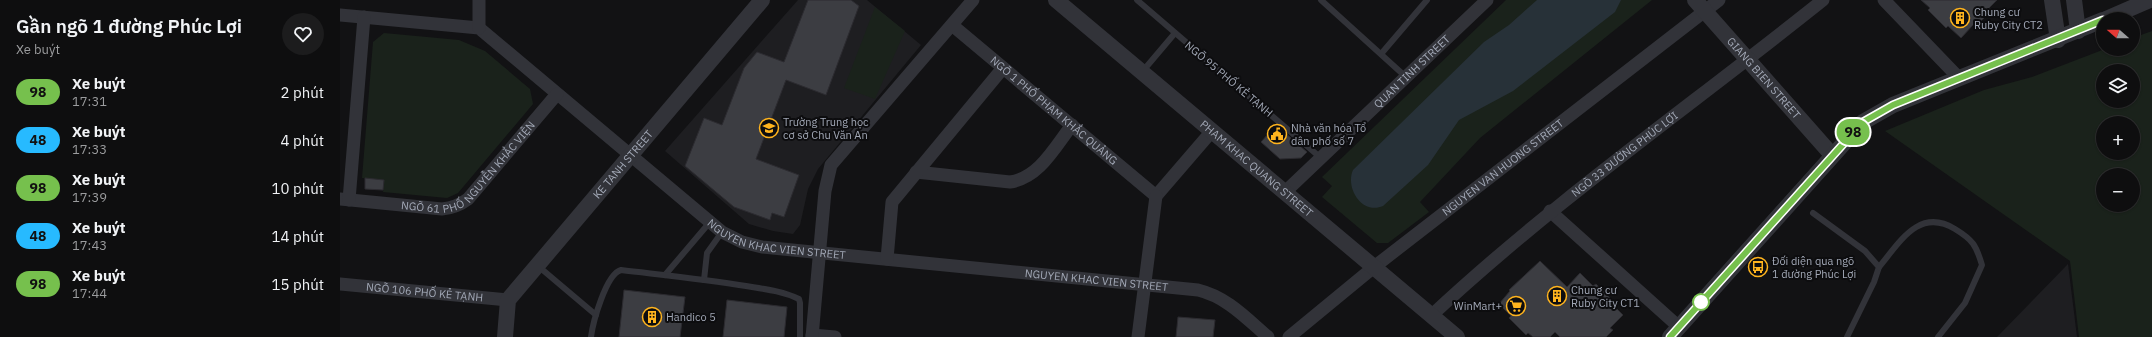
<!DOCTYPE html>
<html lang="vi">
<meta charset="utf-8">
<style>
:root{--surface:#0e0e0f;--page:#1c1c1d;--text:#f1f3f6;--muted:#9b9c9e;--line:#2e2e2f}
body{margin:0;font-family:"IBM Plex Sans",sans-serif;background:var(--page);color:var(--text);height:100vh;display:flex;flex-direction:column;font-size:15px;white-space:nowrap}
*{box-sizing:border-box;margin:0}
p{font-size:13px;color:var(--muted)}
.icon{flex:none;width:22px;height:22px;fill:none;stroke:currentColor;stroke-width:2;stroke-linecap:round;stroke-linejoin:round}
.map{position:relative;flex:1;overflow:hidden}
.panel{display:flex;flex-direction:column;background:var(--surface);width:340px}
.panel>*{flex:none}
.badge{padding:0 8px;border-radius:13px;font-size:14px;line-height:26px}
.needle{width:26px;rotate:290deg}
.buttons{position:absolute;left:1756px;top:12px;display:grid;gap:8px}
.buttons a{display:grid;place-items:center;width:44px;height:44px;border-radius:50%;background:var(--surface);box-shadow:0 1px 3px #0004,0 0 0 1px var(--line);font-size:20px}
.map>.badge{position:absolute;translate:-50% -50%;box-shadow:0 0 0 2px #fff}
.round{display:grid;place-items:center;flex:none;width:42px;height:42px;border-radius:21px;background:var(--page)}
.headline{display:flex;align-items:center;justify-content:space-between;height:68px;padding:0 16px}
h1{font-size:19px;font-weight:600;line-height:30px}
ul{padding:0;list-style:none}
li{display:flex;align-items:center;gap:12px;height:48px;padding:0 16px}
li div{flex:1}
li b{display:block;font-size:15px}
li em{font-style:normal}
li .badge{min-width:44px;font-weight:700;text-align:center}
main{display:flex;flex:1;min-height:0}
.map>svg:first-child{display:block}
.built{fill:#1e1e21}
.green{fill:#1a221b;fill-rule:evenodd}
.water{fill:#273138}
.building{fill:#3c3d42;stroke:#2c2b30}
.lines{fill:none;stroke-linecap:round;stroke-linejoin:round}
.service{stroke:#323339;stroke-width:6}
.minor{stroke:#323339;stroke-width:13}
.tertiary{stroke:#323339;stroke-width:16}
.line-casing{stroke:#fff;stroke-width:9}
.line{stroke:#76c04d;stroke-width:6}
.stop-dot{fill:#fff;stroke:#76c04d;stroke-width:2}
.labels{text-anchor:middle;stroke-width:4;stroke-linejoin:round;paint-order:stroke}
.poi-label{font-size:11px;fill:#a2a8b6;stroke:#0d0d0f;text-anchor:start}
.street-label{font-size:11px;fill:#a2a8b6;stroke:#0d0d0f}
</style>
<main>
<section class="panel">
<div class="headline"><div><h1>Gần ngõ 1 đường Phúc Lợi</h1><p>Xe buýt</p></div><a class="round"><svg class="icon" aria-label="heart" viewBox="0 0 24 24"><path d="M12 20l-8-8c-3-5 5-10 8-4 3-6 11-1 8 4z"/></svg></a></div>
<ul>
<li><span class="badge" style="background:#76c04d;color:#111">98</span><div><b>Xe buýt</b><p>17:31</p></div><em>2 phút</em></li>
<li><span class="badge" style="background:#27baff;color:#111">48</span><div><b>Xe buýt</b><p>17:33</p></div><em>4 phút</em></li>
<li><span class="badge" style="background:#76c04d;color:#111">98</span><div><b>Xe buýt</b><p>17:39</p></div><em>10 phút</em></li>
<li><span class="badge" style="background:#27baff;color:#111">48</span><div><b>Xe buýt</b><p>17:43</p></div><em>14 phút</em></li>
<li><span class="badge" style="background:#76c04d;color:#111">98</span><div><b>Xe buýt</b><p>17:44</p></div><em>15 phút</em></li>
</ul>
</section>
<div class="map">
<svg width="1812" height="337" viewBox="0 0 1812 337">
<rect width="100%" height="100%" fill="#121214"/>
<g class="built">
<polygon points="458,0 527,0 581,45 478,169 468,189 460,225 453,234 433,231 409,224 325,151"/>
<polygon points="1728,264 1737,337 1657,337"/>
</g>
<g class="green">
<polygon points="1166,0 1312,0 1140,138 1080,202 1089,212 1048,243 1037,243 982,197 992,186 982,177"/>
<polygon points="535,7 565,31 535,99 504,88"/>
<path d="M1812 31V337H1739L1730 261 1545 131 1644 90 1692 77 1765 49H1793V38ZM1763 71H1793V101H1763ZM1763 123H1793V153H1763ZM1763 175H1793V205H1763Z"/>
<polygon points="44,33 119,40 145,51 190,89 193,104 118,193 107,198 43,192 44,180 22,178 33,42"/>
</g>
<path class="water" d="M1197 0H1281L1275 12 1173 91 1119 120 1088 165 1043 206C1022 215 1005 188 1013 170L1144 42 1169 25Z"/>
<g class="building">
<polygon points="468,0 511,0 519,6 486,95 446,80 416,159 459,175 444,217 432,213 430,220 394,207 345,166 364,118 382,125 404,68 417,52 444,62"/>
<polygon points="1581,0 1657,0 1649,8 1652,10 1635,27 1633,25 1621,38 1608,26 1606,28 1588,10 1590,8"/>
<polygon points="936,125 967,152 961,158 940,159 921,142"/>
<polygon points="25,178 44,180 43,190 25,189"/>
<polygon points="1200,261 1227,287 1240,273 1253,286 1256,284 1272,300 1270,302 1283,315 1270,328 1273,330 1266,337 1220,337 1215,332 1210,337 1193,337 1188,333 1186,335 1169,318 1171,316 1159,304 1170,291 1169,290"/>
<polygon points="284,290 345,297 340,337 279,337"/>
<polygon points="387,300 447,307 444,337 383,337"/>
<polygon points="838,317 875,320 873,337 836,337"/>
</g>
<g class="lines">
<g class="service">
<polyline points="797,0 981,158"/>
<polyline points="981,0 1066,77"/>
<polyline points="1041,54 1087,0"/>
<polyline points="802,72 835,33"/>
<polyline points="1473,213 1525,251 1539,267 1534,282 1507,337"/>
<polyline points="198,266 256,315"/>
<path d="M1539 267C1560 242 1579 207 1615 229 1633 240 1636 245 1642 265L1625 303 1598 337"/>
<polyline points="325,275 370,222"/>
<polyline points="364,280 367,253 382,232"/>
<path d="M251 337C253 322 266 274 281 270 323 275 364 279 406 286 424 289 442 291 459 299L460 303V337"/>
</g>
<g class="minor">
<polyline points="1544,0 1619,78"/>
<path id="s1" d="M0 15 139 28 382 232 402 242 422 247 858 290C887 297 906 318 928 337"/>
<path id="s2" d="M612 25 816 196 872 131"/>
<polyline points="139,28 139,0"/>
<path d="M576 172 670 182C699 178 715 147 732 125"/>
<path id="s3" d="M945 192 1147 0"/>
<path id="s4" d="M0 199 102 209C113 208 120 205 128 199L217 94"/>
<polyline points="9,200 24,17"/>
<polyline points="1210,211 1339,327"/>
<polyline points="547,259 552,202 663,68"/>
<path id="s5" d="M0 284 168 300"/>
<path id="s6" d="M1092 315C1214 201 1352 105 1483 0"/>
<polyline points="472,335 495,337"/>
<polyline points="472,337 485,191 491,165 633,0"/>
<polyline points="798,337 816,196"/>
<path id="s7" d="M949 337 1034 267 1379 0"/>
</g>
<g class="tertiary">
<path id="s8" d="M716 0 1117 337"/>
<path id="s9" d="M1355 0 1492 155"/>
<polyline points="1712,0 1718,40"/>
<polyline points="1734,0 1738,31"/>
<polyline points="1766,19 1810,0"/>
<path id="s10" d="M165 337 168 300 422 0"/>
<polyline points="1330,337 1523,122 1553,105 1763,20"/>
</g>
</g>
<g class="lines">
<defs>
<polyline id="line" points="1330,337 1523,122 1553,105 1763,20"/>
</defs>
<use href="#line" class="line-casing"/>
<use href="#line" class="line"/>
</g>
<defs>
<symbol id="building-ring" viewBox="-11 -11 22 22"><circle r="9.5" fill="#0d0d0f" stroke="#ffb41e" stroke-width="1.5"/><path d="M-4-6H4V6H1V3H-1V6H-4ZM-2.5-4.3h1.7v1.8h-1.7ZM.8-4.3h1.7v1.8H.8ZM-2.5-1h1.7V.8h-1.7ZM.8-1h1.7V.8H.8Z" fill="#ffb41e"/></symbol>
<symbol id="school-ring" viewBox="-11 -11 22 22"><circle r="9.5" fill="#0d0d0f" stroke="#ffb41e" stroke-width="1.5"/><path d="M0-5L7-2L0 1L-7-2ZM-4 1L0 2.5L4 1V4Q0 6-4 4Z" fill="#ffb41e"/></symbol>
<symbol id="civic-ring" viewBox="-11 -11 22 22"><circle r="9.5" fill="#0d0d0f" stroke="#ffb41e" stroke-width="1.5"/><path d="M-.6-6.5H3V-4.5H.6V-3L4-1V1h2V6H-6V1h2V-1L-.6-3ZM-1.2 2.5V6h2.4V2.5Z" fill="#ffb41e"/></symbol>
<symbol id="bus-ring" viewBox="-11 -11 22 22"><circle r="9.5" fill="#0d0d0f" stroke="#ffb41e" stroke-width="1.5"/><path d="M-5-6H5V4H4V6H2V4H-2V6H-4V4H-5ZM-3.5-4V0h7V-4ZM-3.5 1.2v1.5H-2V1.2ZM2 1.2v1.5H3.5V1.2Z" fill="#ffb41e"/></symbol>
<symbol id="supermarket-ring" viewBox="-11 -11 22 22"><circle r="9.5" fill="#0d0d0f" stroke="#ffb41e" stroke-width="1.5"/><path d="M-6-5.5h2.5l.6 2H6L4.5 2H-2.5L-4.4-4H-6ZM-1.5 3.2a1.3 1.3 0 1 0 .1 0ZM3 3.2a1.3 1.3 0 1 0 .1 0Z" fill="#ffb41e"/></symbol>
</defs>
<g fill-rule="evenodd">
<use href="#building-ring" x="1609" y="7" width="22" height="22"/>
<use href="#school-ring" x="418" y="117" width="22" height="22"/>
<use href="#civic-ring" x="926" y="123" width="22" height="22"/>
<use href="#bus-ring" x="1407" y="256" width="22" height="22"/>
<use href="#building-ring" x="1206" y="285" width="22" height="22"/>
<use href="#supermarket-ring" x="1165" y="295" width="22" height="22"/>
<use href="#building-ring" x="301" y="306" width="22" height="22"/>
</g>
<circle class="stop-dot" cx="1361" cy="302" r="8"/>
<g class="labels">
<g class="poi-label">
<text x="1634" y="16">Chung cư<tspan x="1634" dy="13">Ruby City CT2</tspan></text>
<text x="443" y="126">Trường Trung học<tspan x="443" dy="13">cơ sở Chu Văn An</tspan></text>
<text x="951" y="132">Nhà văn hóa Tổ<tspan x="951" dy="13">dân phố số 7</tspan></text>
<text x="1432" y="265">Đối diện qua ngõ<tspan x="1432" dy="13">1 đường Phúc Lợi</tspan></text>
<text x="1231" y="294">Chung cư<tspan x="1231" dy="13">Ruby City CT1</tspan></text>
<text x="1162" y="310" text-anchor="end">WinMart+</text>
<text x="326" y="321">Handico 5</text>
</g>
<g class="street-label">
<text dy="4" stroke="none"><textPath href="#s3" startOffset="175">QUAN TINH STREET</textPath></text>
<text dy="4" stroke="none"><textPath href="#s9" startOffset="104">GIANG BIEN STREET</textPath></text>
<text transform="translate(889 79) rotate(40)" y="4">NGÕ 95 PHỐ KẺ TẠNH</text>
<text dy="4" stroke="none"><textPath href="#s2" startOffset="133">NGÕ 1 PHỐ PHẠM KHẮC QUẢNG</textPath></text>
<text dy="4" stroke="none"><textPath href="#s6" startOffset="251">NGÕ 33 ĐƯỜNG PHÚC LỢI</textPath></text>
<text dy="4" stroke="none"><textPath href="#s4" startOffset="146">NGÕ 61 PHỐ NGUYỄN KHẮC VIỆN</textPath></text>
<text dy="4" stroke="none"><textPath href="#s10" startOffset="215">KE TANH STREET</textPath></text>
<text dy="4" stroke="none"><textPath href="#s7" startOffset="273">NGUYEN VAN HUONG STREET</textPath></text>
<text dy="4" stroke="none"><textPath href="#s8" startOffset="262">PHAM KHAC QUANG STREET</textPath></text>
<text dy="4" stroke="none"><textPath href="#s1" startOffset="512">NGUYEN KHAC VIEN STREET</textPath></text>
<text dy="4" stroke="none"><textPath href="#s1" startOffset="836">NGUYEN KHAC VIEN STREET</textPath></text>
<text dy="4" stroke="none"><textPath href="#s5" startOffset="85">NGÕ 106 PHỐ KẺ TẠNH</textPath></text>
</g>
</g>
</svg>
<div class="buttons">
<a><svg class="needle" viewBox="-14 -14 28 28"><path d="M0-13l5 13h-10z" fill="#e53935"/><path d="M0 13l5-13h-10z" fill="#9b9c9e"/></svg></a>
<a><svg class="icon" aria-label="layers" viewBox="0 0 24 24"><path d="M12 4l9 5-9 5-9-5zM3 14l9 5 9-5"/></svg></a>
<a>+</a>
<a>−</a>
</div>
<b class="badge" style="left:1513px;top:132px;background:#76c04d;color:#111">98</b>
</div>
</main>
